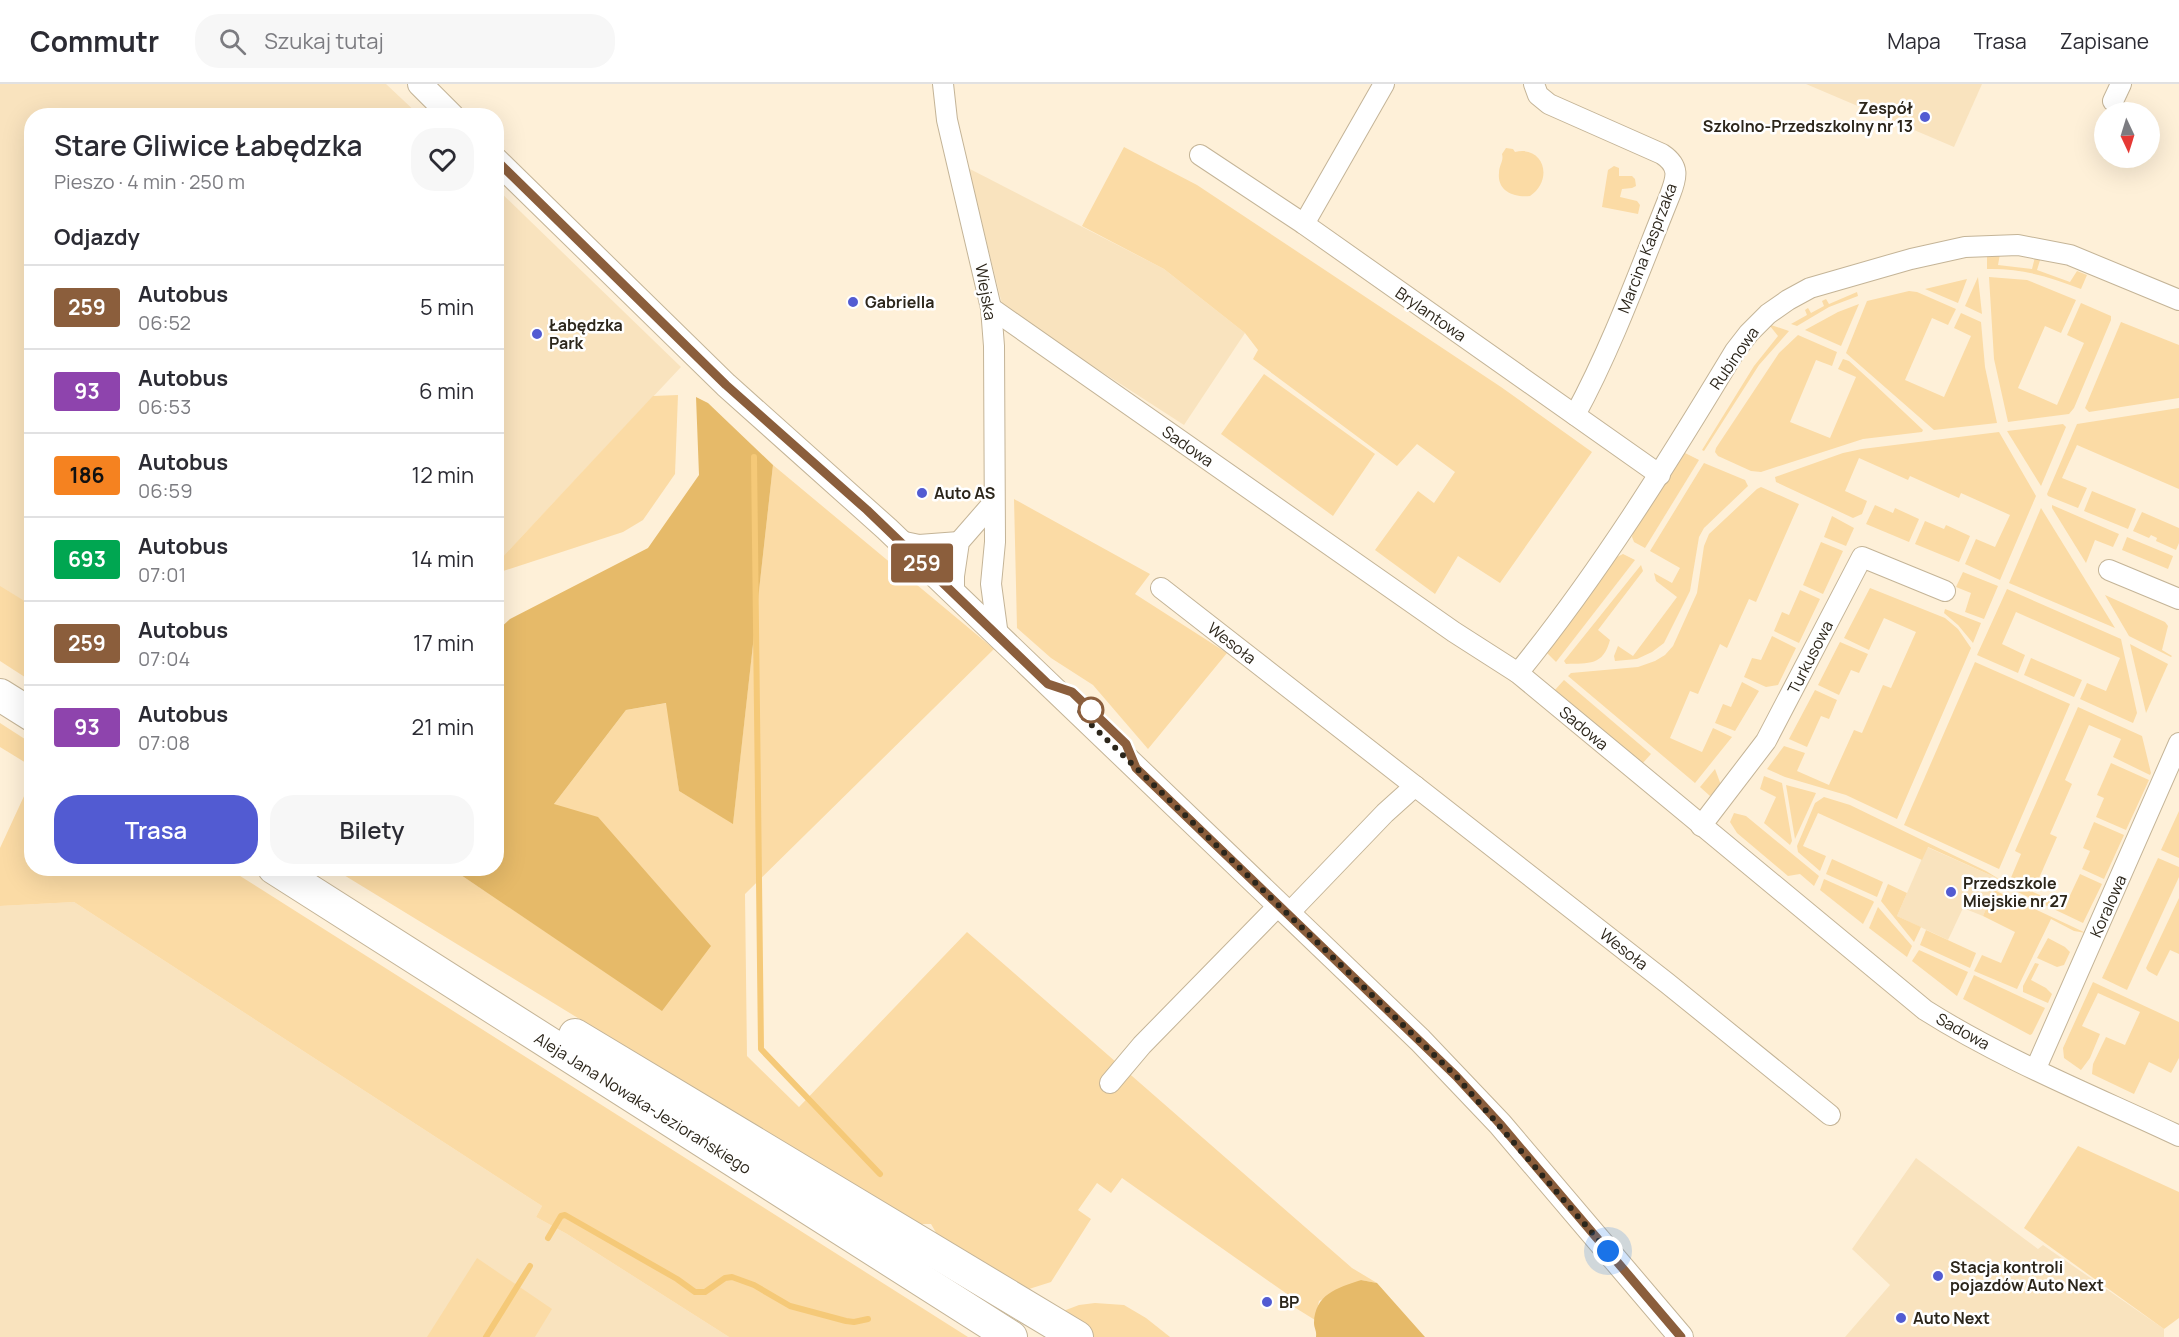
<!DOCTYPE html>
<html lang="pl">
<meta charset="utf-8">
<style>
:root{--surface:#fff;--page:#f7f7f7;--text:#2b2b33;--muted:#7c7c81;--line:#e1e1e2;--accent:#525bd2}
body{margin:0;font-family:Manrope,sans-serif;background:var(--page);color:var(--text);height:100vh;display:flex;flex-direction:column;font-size:22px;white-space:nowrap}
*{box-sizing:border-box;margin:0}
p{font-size:20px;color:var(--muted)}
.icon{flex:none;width:33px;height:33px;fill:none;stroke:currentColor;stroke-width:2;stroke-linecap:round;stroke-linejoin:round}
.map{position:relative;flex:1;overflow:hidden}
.drawer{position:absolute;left:24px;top:24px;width:480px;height:768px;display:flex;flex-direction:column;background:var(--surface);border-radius:24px;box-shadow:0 6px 24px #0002}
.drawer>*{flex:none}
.badge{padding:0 12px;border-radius:4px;font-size:21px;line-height:39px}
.needle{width:39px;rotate:176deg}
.tools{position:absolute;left:2094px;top:18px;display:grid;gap:12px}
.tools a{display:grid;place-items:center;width:66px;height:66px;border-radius:50%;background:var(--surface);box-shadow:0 6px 24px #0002;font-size:30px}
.you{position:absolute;width:30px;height:30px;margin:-15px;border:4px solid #fff;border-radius:50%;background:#1a73e8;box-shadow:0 0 0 9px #1a73e833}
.map>.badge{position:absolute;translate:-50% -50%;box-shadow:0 0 0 3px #fff}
h2{padding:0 30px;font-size:22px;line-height:54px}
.round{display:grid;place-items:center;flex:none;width:63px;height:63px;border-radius:24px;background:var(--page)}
.summary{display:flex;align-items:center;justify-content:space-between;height:102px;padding:0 30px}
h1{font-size:28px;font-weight:600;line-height:45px}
.action{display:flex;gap:12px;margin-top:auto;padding:12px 30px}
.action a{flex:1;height:69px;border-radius:24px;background:var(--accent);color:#fff;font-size:24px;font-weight:600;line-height:69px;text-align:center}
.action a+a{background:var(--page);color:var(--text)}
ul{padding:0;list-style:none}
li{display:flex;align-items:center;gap:18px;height:84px;padding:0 30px;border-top:2px solid var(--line)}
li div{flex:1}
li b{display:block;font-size:22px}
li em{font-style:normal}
li .badge{min-width:66px;font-weight:700;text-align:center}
header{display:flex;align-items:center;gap:36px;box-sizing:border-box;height:84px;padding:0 30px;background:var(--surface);border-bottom:2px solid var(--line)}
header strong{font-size:28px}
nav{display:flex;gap:33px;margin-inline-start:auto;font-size:21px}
.search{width:420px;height:54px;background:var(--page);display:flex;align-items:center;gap:15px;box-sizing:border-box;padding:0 21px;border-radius:24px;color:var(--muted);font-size:22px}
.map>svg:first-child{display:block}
.built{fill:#f9e3be}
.green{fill:#fbdba5}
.forest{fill:#e6ba69}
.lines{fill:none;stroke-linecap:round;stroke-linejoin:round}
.stream{stroke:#f5c978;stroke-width:6}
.minor-casing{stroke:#c4b497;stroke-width:22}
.tertiary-casing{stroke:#c4b497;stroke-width:26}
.primary-casing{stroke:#c4b497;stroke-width:34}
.minor{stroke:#fff;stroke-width:20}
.tertiary{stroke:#fff;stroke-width:24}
.primary{stroke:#fff;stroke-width:32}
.line-casing{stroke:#fff;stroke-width:14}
.line{stroke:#8b5e3c;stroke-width:9}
.walk{stroke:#2c261b;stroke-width:6;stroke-dasharray:0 10.8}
.poi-dot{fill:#525bd2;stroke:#fff;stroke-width:2}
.stop-dot{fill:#fff;stroke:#8b5e3c;stroke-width:3}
.labels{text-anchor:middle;stroke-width:5;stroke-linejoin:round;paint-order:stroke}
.poi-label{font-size:16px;font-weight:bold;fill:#2c261b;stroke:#fff;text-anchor:start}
.street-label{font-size:16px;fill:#2c261b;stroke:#fff}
</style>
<header>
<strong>Commutr</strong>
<div class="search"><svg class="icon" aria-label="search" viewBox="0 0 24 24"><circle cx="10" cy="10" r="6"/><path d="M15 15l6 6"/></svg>Szukaj tutaj</div>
<nav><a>Mapa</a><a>Trasa</a><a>Zapisane</a></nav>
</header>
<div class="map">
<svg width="2179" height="1253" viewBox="0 0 2179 1253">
<rect width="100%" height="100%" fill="#fef0d8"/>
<g class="built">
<polygon points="0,0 386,0 419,31 32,32 31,523 0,504"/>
<polygon points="1806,0 1982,0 1954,63"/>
<polygon points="968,84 1164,185 1245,249 1184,341 1003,224"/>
<polygon points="496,104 681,283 497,479 496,479"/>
<polygon points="1927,763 1999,795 1983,832 1963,824 1948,856 1897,832"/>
<polygon points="74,818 542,1122 536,1133 567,1150 729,1253 0,1253 0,822"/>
<polygon points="1916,1074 2038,1165 2043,1161 2164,1245 2164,1253 1845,1253 1890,1201 1852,1165"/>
</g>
<g class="green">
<polygon points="1124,63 1197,101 1501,303 1592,368 1500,499 1458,472 1435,510 1375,466 1418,407 1434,419 1455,388 1417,360 1397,382 1253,275 1258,266 1245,249 1164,185 1082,142"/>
<path d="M1506 64 1513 65 1515 68C1544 61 1554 96 1530 112 1514 114 1497 107 1499 89 1499 81 1504 77 1502 70Z"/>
<polygon points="1614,82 1619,84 1619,92 1632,92 1635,95 1636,102 1632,104 1622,105 1620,113 1637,117 1640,121 1638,130 1602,123 1608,86"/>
<path d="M1987 170H2000L1998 181 2032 185 2035 173H2041L2037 186 2070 198 2077 187 2087 191 2081 205C2050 193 2021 184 1987 185Z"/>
<polygon points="1978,193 1982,230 1965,222"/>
<polygon points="1989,193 2027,196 2076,216 2061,249 2045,242 2018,304 2057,321 2084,259 2067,251 2081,219 2111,232 2111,236 2074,324 2069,330 2008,338 1994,275"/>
<polygon points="1967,195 1958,219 1925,205"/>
<polygon points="1909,207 1917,208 1956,225 1948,241 1932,234 1905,296 1944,313 1971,252 1954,244 1961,229 1981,238 1985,283 1997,339 1934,346 1846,269 1867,217"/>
<polygon points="1857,208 1858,212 1829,223 1797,242 1791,240 1807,231 1805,226 1808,224 1811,229 1824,222 1822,217 1826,215 1829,220"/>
<polygon points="1859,220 1841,262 1805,246 1838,228"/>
<polygon points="2121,238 2179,261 2179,314 2089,328 2085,324"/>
<polygon points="1771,241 1789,247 1759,281 1704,367 1702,366 1754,282 1778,252 1770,242"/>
<polygon points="1798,251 1837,268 1832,282 1816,276 1790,338 1830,354 1856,293 1838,285 1843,275 1849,277 1871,297 1923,346 1922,348 1863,355 1761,388 1751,387 1718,372 1715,368 1716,364 1779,269"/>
<polygon points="1264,290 1375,370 1333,432 1221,350"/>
<polygon points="678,311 675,390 643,436 623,448 497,489 497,479 653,312"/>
<polygon points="2179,324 2179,405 2077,361 2062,394 2087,404 2078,424 2048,412 2047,410 2077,340"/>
<polygon points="2063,340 2066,343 2041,402 2007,347"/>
<polygon points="1999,348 2036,412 2000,496 1965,480 1976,455 1995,463 2010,431 1961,409 1959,414 1910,392 1908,396 1859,374 1845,407 1867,417 1862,430 1853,434 1776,398 1775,393 1843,369 1862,365"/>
<polygon points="1685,369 1699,376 1645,464 1634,458 1632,453 1633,448"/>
<polygon points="1704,379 1745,396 1748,402 1704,444 1699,453 1690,507 1664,559 1652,568 1637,575 1615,577 1614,572 1618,562 1633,572 1677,513 1656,497 1654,489 1672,499 1680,484 1650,467"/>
<polygon points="773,381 994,565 745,810 747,972 799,1023 967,848 1352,1184 1377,1199 1361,1196 1319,1217 1315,1236 1294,1223 1297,1217 1122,1094 1111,1109 1097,1099 1078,1126 1091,1135 1051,1198 1029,1205 1021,1203 938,1152 931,1140 915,1140 334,785 452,785 662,926 554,720 626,626 667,619 679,707 733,739"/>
<polygon points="1761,403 1799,420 1756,518 1749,515 1727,564 1720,560 1698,610 1690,607 1670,654 1702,668 1713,644 1732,653 1695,699 1568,592 1571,589 1638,583 1655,577 1665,571 1673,562 1697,509 1704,462 1709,450 1757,405"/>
<polygon points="2092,407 2136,425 2128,445 2084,427"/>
<polygon points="1014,415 1150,490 1135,510 1227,569 1148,665 1093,601 1051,574 1017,544"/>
<polygon points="1875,421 1893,429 1895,424 1919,435 1909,458 1866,440"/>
<polygon points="2052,421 2119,450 2113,463 2095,456 2086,479 2052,424"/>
<polygon points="2041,424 2115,544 2009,499"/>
<polygon points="2142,428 2179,444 2179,459 2176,466 2156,457 2157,454 2151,451 2149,454 2133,447"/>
<polygon points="1832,432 1854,444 1846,462 1824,453"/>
<polygon points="1925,437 1944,445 1946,441 1970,452 1959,478 1915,460"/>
<polygon points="2127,453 2173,472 2168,485 2122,466"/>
<polygon points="1821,458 1843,467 1823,510 1803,501"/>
<polygon points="1623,470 1635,476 1556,578 1546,568 1617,473"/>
<path d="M1641 481 1643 487 1598 546 1610 556C1603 582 1589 579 1566 580L1564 577Z"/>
<polygon points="1963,488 1998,502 1984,535 1965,528 1971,509 1956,503"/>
<polygon points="0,502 31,521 31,597 0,577"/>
<polygon points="1870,504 1945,534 1958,545 1971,564 1897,735 1846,711 1785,693 1767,685 1784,662 1805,669 1797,687 1829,701 1854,646 1862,649 1883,601 1891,604 1916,548 1884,534 1869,566 1844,554"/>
<polygon points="2007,505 2121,555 2137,629 2133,639 2080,615 2087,599 2106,607 2120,574 2016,528 2002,560 2025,571 2018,589 1977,571"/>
<polygon points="1800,506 1820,515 1799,559 1774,547 1782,528 1789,531"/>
<polygon points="2105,511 2165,538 2168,542 2162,566 2172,572 2171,573 2129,552"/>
<polygon points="1945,525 1981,539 1973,559 1958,541 1944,529"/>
<polygon points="1772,552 1796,564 1778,601 1766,603 1744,593 1752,574 1761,576"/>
<polygon points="1840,558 1868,570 1859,589 1851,586 1839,611 1818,601"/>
<polygon points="2130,560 2168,580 2146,629"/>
<polygon points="2031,574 2082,596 2074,613 2024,591"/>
<polygon points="1975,578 2070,620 1999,785 1904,741"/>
<polygon points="1564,596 1651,670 1641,681 1554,607"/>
<polygon points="1742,598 1759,607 1735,647 1715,639 1723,620 1731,623"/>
<polygon points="1815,606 1837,616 1829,635 1821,632 1807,663 1789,655"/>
<polygon points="2078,623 2142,652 2151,689 2150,691 2113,673 2121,655 2089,641 2065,696 2072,700 2050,750 2057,753 2033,808 2065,822 2080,790 2102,800 2083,839 2007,803 2021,770 2015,767"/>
<polygon points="0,639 31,659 31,682 0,663"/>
<polygon points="2111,679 2149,696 2126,746 2096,733 2104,714 2097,711"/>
<polygon points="1715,685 1721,701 1710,712 1700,703"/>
<polygon points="1764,692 1782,699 1792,757 1790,761 1764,739 1776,713 1760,705"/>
<polygon points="31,697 32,784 229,785 968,1253 729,1253 567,1150 536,1133 542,1122 74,818 0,822 0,764"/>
<polygon points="1786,701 1816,709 1795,755"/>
<polygon points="1824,713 1850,721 1986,787 1999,795 1928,763 1922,776 1818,729 1803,762 1826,772 1820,787 1798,768 1797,762 1815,719"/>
<polygon points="2179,727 2179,774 2161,766"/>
<polygon points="1734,729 1746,732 1819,792 1814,802 1800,790 1788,792 1737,749 1730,738"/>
<polygon points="2094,738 2124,751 2104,795 2082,785 2090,767 2083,764"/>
<polygon points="2158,774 2179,783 2179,793 2127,906 2102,894"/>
<polygon points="1832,775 1883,798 1877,813 1826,790"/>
<polygon points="1824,795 1873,817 1874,818 1863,840 1820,806"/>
<polygon points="1888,800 1907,809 1897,832 1921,843 1914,858 1881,817"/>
<polygon points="1994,806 2086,849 2074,847 2051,835 2017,905 1974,887 1982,871 2001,879 2015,848 1983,832"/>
<polygon points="2179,814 2179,870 2170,866 2157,892 2148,887 2146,884"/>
<polygon points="1878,823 1912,862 1907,873 1869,844"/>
<polygon points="1926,846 1976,869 1970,884 1920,861"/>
<polygon points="2048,854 2065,863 2070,868 2064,881 2057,883 2037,874"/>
<polygon points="1919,866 1968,888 1957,912 1912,877"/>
<polygon points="2035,879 2039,880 2031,896 2046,904 2052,910 2048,919 2023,908 2023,902"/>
<polygon points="1974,891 2045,924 2032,950 2030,951 1963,915"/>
<polygon points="2093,898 2179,938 2179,974 2171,989 2149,978 2134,1010 2092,990 2093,980 2106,953 2125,961 2140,928 2098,909 2082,942 2100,950 2090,974 2081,986 2064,974 2063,964"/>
<polygon points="2078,1062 2179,1108 2179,1234 2164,1245 2024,1144"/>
<polygon points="477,1174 552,1225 535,1253 427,1253"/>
<polygon points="1095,1219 1124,1221 1146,1234 1170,1253 1092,1253 1058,1229 1079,1221"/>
</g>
<g class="forest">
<polygon points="696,313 708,319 773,381 733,740 679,707 666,619 626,626 554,720 598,733 711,862 662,927 452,785 496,784 497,547 510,535 648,464 699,391"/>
<path d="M1361 1196 1377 1199 1425 1253H1316C1317 1247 1314 1244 1314 1239 1315 1210 1337 1204 1361 1196Z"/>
</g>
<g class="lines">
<g class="stream">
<polyline points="754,373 761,965 880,1090"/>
<polyline points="548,1154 561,1132 565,1131 677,1195 695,1208 705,1208 725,1194 732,1193 754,1201 790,1222 846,1237 854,1238 868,1235"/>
<polyline points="486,1253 530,1182"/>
</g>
<defs>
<g id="minor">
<polyline points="943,0 947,36 991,224 994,262 995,458 991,500 998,552"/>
<path d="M1534 0 1538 11 1549 20 1662 70C1680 82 1677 93 1670 111 1640 185 1613 261 1575 331"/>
<polyline points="2113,17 2121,0"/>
<polyline points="1200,71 1304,140 1660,391"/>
<polyline points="1304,140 1384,0"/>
<path d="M991 224 1454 548 1518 589 1925 926C2004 976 2094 1012 2179 1052"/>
<polyline points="900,457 919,461 959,458"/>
<polyline points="2109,486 2179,515"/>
<polyline points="1161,504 1415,702"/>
<polyline points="954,509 954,492 959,458 993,419"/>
<path d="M1518 589C1600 488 1668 378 1735 267L1749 249 1768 230 1788 216 1810 204 1911 175 1965 163 2018 161 2070 171 2179 216"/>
<polyline points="1701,742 1766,657 1862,473 1945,507"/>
<polyline points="1288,830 1385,729 1415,702 1667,899 1830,1031"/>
<polyline points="2036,984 2179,659"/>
<polyline points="1110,999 1142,961 1279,821"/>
</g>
<g id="tertiary">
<polyline points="420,0 452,32"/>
<polyline points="496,76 726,301 887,445 1420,956 1500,1040 1681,1253"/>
</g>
<g id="primary">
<polyline points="0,611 32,631"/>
<polyline points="274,784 1011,1253"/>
<polyline points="575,951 1077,1253"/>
</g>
</defs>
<use href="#minor" class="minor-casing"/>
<use href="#tertiary" class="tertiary-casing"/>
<use href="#primary" class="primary-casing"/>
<use href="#minor" class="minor"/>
<use href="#tertiary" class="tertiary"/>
<use href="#primary" class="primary"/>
</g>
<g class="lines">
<defs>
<polyline id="line" points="496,76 726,301 867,426 1048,600 1072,608 1126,660 1136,684 1456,992 1500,1040 1681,1253"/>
</defs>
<use href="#line" class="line-casing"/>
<use href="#line" class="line"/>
<polyline class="walk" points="1091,626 1078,628 1456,992 1608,1167"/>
</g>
<g class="poi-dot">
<circle cx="1925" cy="33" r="6"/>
<circle cx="853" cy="218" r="6"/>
<circle cx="537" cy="250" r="6"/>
<circle cx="922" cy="409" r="6"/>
<circle cx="1951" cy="808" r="6"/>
<circle cx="1938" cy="1192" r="6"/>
<circle cx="1267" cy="1218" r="6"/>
<circle cx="1901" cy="1234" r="6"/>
</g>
<circle class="stop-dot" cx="1091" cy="626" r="12"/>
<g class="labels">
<g class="poi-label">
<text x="1913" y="30" text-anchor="end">Zespół<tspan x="1913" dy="18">Szkolno-Przedszkolny nr 13</tspan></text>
<text x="865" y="224">Gabriella</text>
<text x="549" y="247">Łabędzka<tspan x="549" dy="18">Park</tspan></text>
<text x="934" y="415">Auto AS</text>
<text x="1963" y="805">Przedszkole<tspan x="1963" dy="18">Miejskie nr 27</tspan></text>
<text x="1950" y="1189">Stacja kontroli<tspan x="1950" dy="18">pojazdów Auto Next</tspan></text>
<text x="1279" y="1224">BP</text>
<text x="1913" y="1240">Auto Next</text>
</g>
<g class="street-label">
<text transform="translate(1647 164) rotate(-69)" y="6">Marcina Kasprzaka</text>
<text transform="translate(986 208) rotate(80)" y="6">Wiejska</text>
<text transform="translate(1431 230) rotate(35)" y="6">Brylantowa</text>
<text transform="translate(1734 274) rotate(-55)" y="6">Rubinowa</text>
<text transform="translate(1188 362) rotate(35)" y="6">Sadowa</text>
<text transform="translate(1232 559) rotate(38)" y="6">Wesoła</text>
<text transform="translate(1810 573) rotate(-63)" y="6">Turkusowa</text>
<text transform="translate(1584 644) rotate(40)" y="6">Sadowa</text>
<text transform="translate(2108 822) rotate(-66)" y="6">Koralowa</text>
<text transform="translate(1624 865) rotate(38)" y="6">Wesoła</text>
<text transform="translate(1963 947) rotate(29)" y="6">Sadowa</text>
<text transform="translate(643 1019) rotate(32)" y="6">Aleja Jana Nowaka-Jeziorańskiego</text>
</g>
</g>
</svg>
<div class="tools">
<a><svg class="needle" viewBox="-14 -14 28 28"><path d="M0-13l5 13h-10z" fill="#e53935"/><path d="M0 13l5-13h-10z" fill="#7c7c81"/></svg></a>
</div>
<div class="you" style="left:1608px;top:1167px"></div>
<b class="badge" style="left:922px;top:479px;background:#8b5e3c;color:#fff">259</b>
<section class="drawer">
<div class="summary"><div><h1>Stare Gliwice Łabędzka</h1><p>Pieszo · 4 min · 250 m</p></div><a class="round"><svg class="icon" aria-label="heart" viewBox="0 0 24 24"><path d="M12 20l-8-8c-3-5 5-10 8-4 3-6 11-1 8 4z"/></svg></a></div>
<h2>Odjazdy</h2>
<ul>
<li><span class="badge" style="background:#8b5e3c;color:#fff">259</span><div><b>Autobus</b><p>06:52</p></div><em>5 min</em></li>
<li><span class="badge" style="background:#8e44ad;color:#fff">93</span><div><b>Autobus</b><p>06:53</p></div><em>6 min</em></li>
<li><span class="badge" style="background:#f58220;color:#111">186</span><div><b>Autobus</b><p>06:59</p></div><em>12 min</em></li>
<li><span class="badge" style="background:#00a651;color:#fff">693</span><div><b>Autobus</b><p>07:01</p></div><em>14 min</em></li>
<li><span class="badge" style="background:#8b5e3c;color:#fff">259</span><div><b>Autobus</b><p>07:04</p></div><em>17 min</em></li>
<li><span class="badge" style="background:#8e44ad;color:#fff">93</span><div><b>Autobus</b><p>07:08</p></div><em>21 min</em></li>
</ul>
<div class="action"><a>Trasa</a><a>Bilety</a></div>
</section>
</div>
